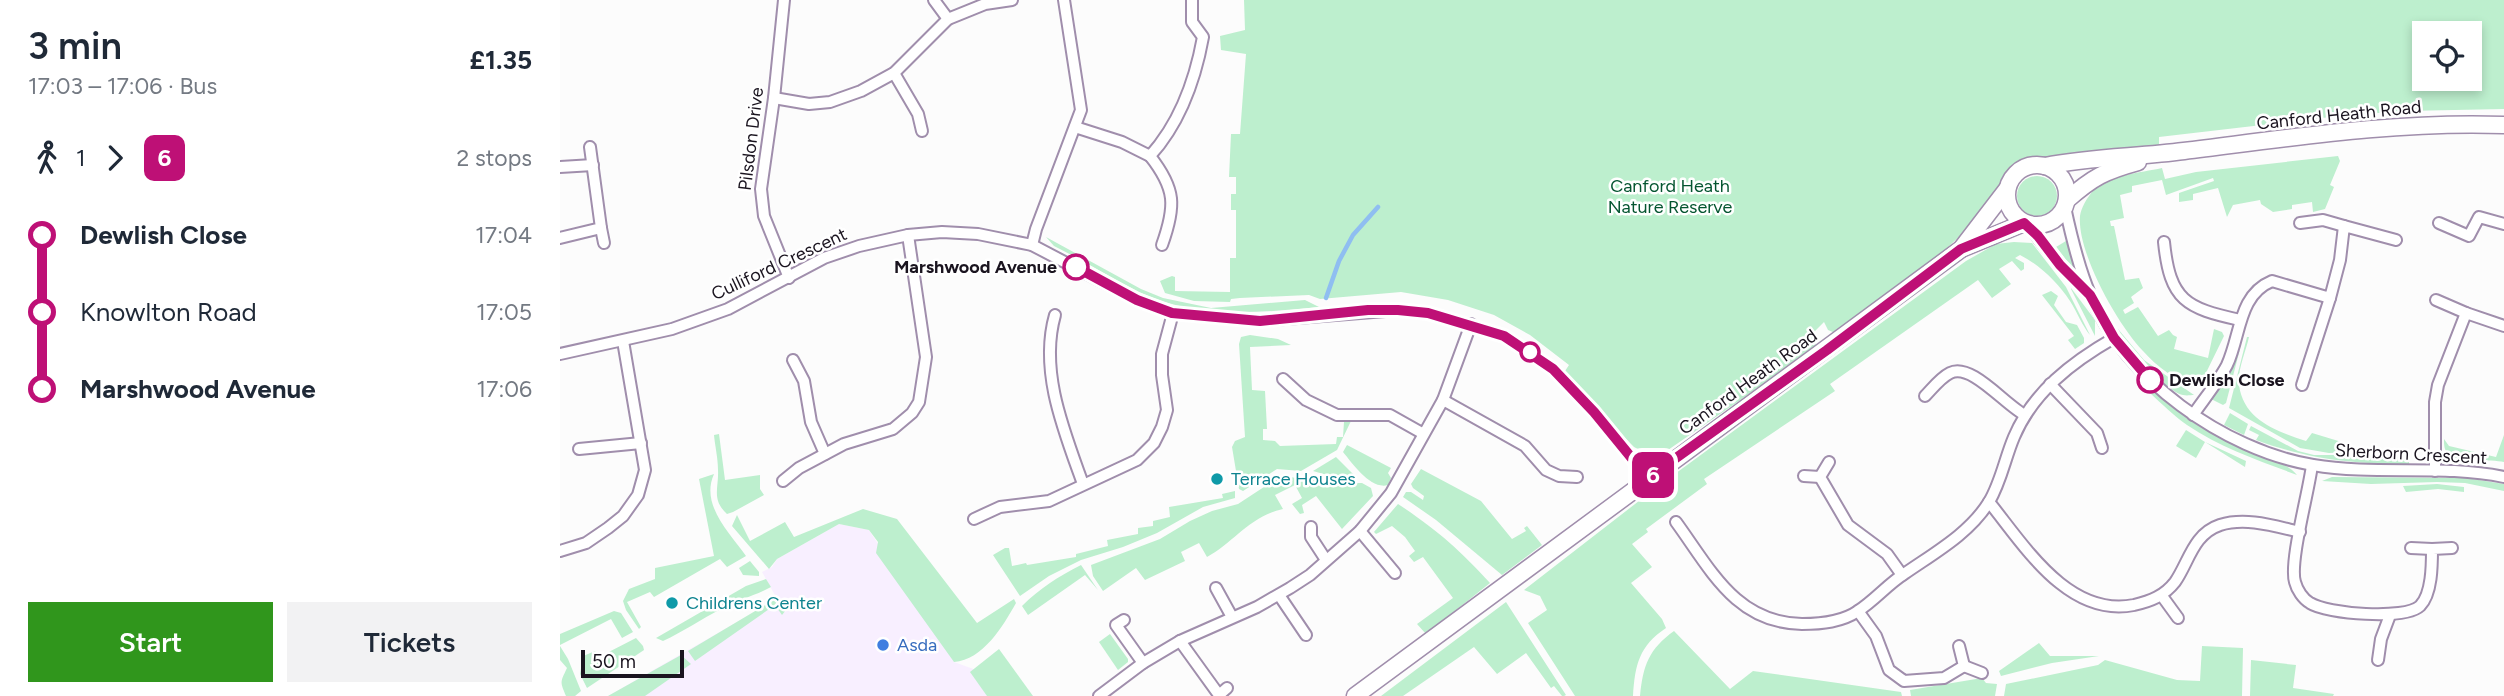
<!DOCTYPE html>
<meta charset="utf-8">
<style>
:root{--surface:#fff;--page:#f2f2f3;--text:#1f2937;--muted:#747a83;--accent:#30961c}
body{margin:0;font-family:Figtree,sans-serif;background:var(--page);color:var(--text);height:100vh;display:flex;flex-direction:column;font-size:26px;white-space:nowrap}
*{box-sizing:border-box;margin:0}
p{font-size:23px;color:var(--muted)}
.icon{flex:none;width:38px;height:38px;fill:none;stroke:currentColor;stroke-width:2;stroke-linecap:round;stroke-linejoin:round}
.map{position:relative;flex:1;overflow:hidden}
.side{display:flex;flex-direction:column;background:var(--surface);width:560px}
.side>*{flex:none}
.badge{padding:0 14px;border-radius:10px;font-size:24px;line-height:46px}
.buttons{position:absolute;left:1852px;top:21px;display:grid;gap:14px}
.buttons a{display:grid;place-items:center;width:70px;height:70px;border-radius:0px;background:var(--surface);box-shadow:0 4px 10px #0003;font-size:35px}
.scale{position:absolute;left:21px;bottom:18px;width:103px;box-sizing:border-box;padding-left:7px;border:4px solid #1a141f;border-top:0;font-size:19px;line-height:24px;white-space:nowrap;color:#1a141f;-webkit-text-stroke:5px #fff;paint-order:stroke}
.map>.badge{position:absolute;translate:-50% -50%;box-shadow:0 0 0 4px #fff}
.legs{display:flex;align-items:center;gap:10px;height:77px;padding:0 28px;font-size:23px}
.legs p{margin-inline-start:auto}
.overview{display:flex;align-items:center;justify-content:space-between;height:119px;padding:0 28px}
h1{font-size:38px;font-weight:600;line-height:52px}
.action{display:flex;gap:14px;margin-top:auto;padding:14px 28px}
.action a{flex:1;height:80px;border-radius:0px;background:var(--accent);color:#fff;font-size:28px;font-weight:600;line-height:80px;text-align:center}
.action a+a{background:var(--page);color:var(--text)}
ul{padding:0 28px;list-style:none}
li{display:flex;align-items:center;gap:24px;height:77px;font-size:26px}
li i{display:grid;place-items:center;width:10px;height:100%;margin:0 9px;background:currentColor}
li i::after{content:'';width:18px;height:18px;margin:-9px;border:5px solid;border-radius:50%;background:var(--surface)}
li p{margin-inline-start:auto}
li:first-child i{background:linear-gradient(#0000 50%,currentColor 0)}
li:last-child i{background:linear-gradient(currentColor 50%,#0000 0)}
main{display:flex;flex:1;min-height:0}
.map>svg:first-child{display:block}
.built{fill:#f8efff}
.green{fill:#bdefce;fill-rule:evenodd}
.lines{fill:none;stroke-linecap:round;stroke-linejoin:round}
.stream{stroke:#8fbef1;stroke-width:4.5}
.minor-casing{stroke:#a08eac;stroke-width:14}
.secondary-casing{stroke:#a08eac;stroke-width:19}
.minor{stroke:#fff;stroke-width:10}
.secondary{stroke:#fff;stroke-width:16}
.line-1-casing{stroke:#fff;stroke-width:16}
.line-1{stroke:#be1076;stroke-width:10}
.stop-1-dot{fill:#fff;stroke:#be1076;stroke-width:3.5}
.culture-dot{fill:#0f9aa8;stroke:#fff;stroke-width:2.5}
.shop-dot{fill:#3f7fe0;stroke:#fff;stroke-width:2.5}
.labels{text-anchor:middle;stroke-width:5;stroke-linejoin:round;paint-order:stroke}
.street-label{font-size:18px;fill:#1a141f;stroke:#fff}
.park-label{font-size:18px;fill:#045530;stroke:#fff}
.stop-label{font-size:18px;font-weight:bold;fill:#1a141f;stroke:#fff;text-anchor:end}
.culture-label{font-size:18px;fill:#0d838f;stroke:#fff;text-anchor:start}
.shop-label{font-size:18px;fill:#366cbe;stroke:#fff;text-anchor:start}
</style>
<main>
<section class="side">
<div class="overview"><div><h1>3 min</h1><p>17:03 – 17:06 · Bus</p></div><b>£1.35</b></div>
<div class="legs"><svg class="icon" aria-label="walk" viewBox="0 0 24 24"><circle cx="13" cy="4" r="2"/><path d="M13 8l-2 6 4 7M11 14l-3 7M7 12l3-4h3l4 4"/></svg>1<svg class="icon" aria-label="forward" viewBox="0 0 24 24"><path d="M9 5l7 7-7 7"/></svg><b class="badge" style="background:#be1076;color:#fff">6</b><p>2 stops</p></div>
<ul>
<li><i style="color:#be1076"></i><b>Dewlish Close</b><p>17:04</p></li>
<li><i style="color:#be1076"></i><span>Knowlton Road</span><p>17:05</p></li>
<li><i style="color:#be1076"></i><b>Marshwood Avenue</b><p>17:06</p></li>
</ul>
<div class="action"><a>Start</a><a>Tickets</a></div>
</section>
<div class="map">
<svg width="1944" height="696" viewBox="0 0 1944 696">
<rect width="100%" height="100%" fill="#fcfcfc"/>
<polygon class="built" points="279,524 309,530 394,662 466,688 473,696 48,696 217,599 202,572 212,567 217,559"/>
<g class="green">
<path d="M684 0H1944V109L1845 111 1779 116 1599 137V145L1465 160C1444 171 1448 172 1437 191 1430 204 1417 219 1407 229 1371 265 1317 307 1275 333L1268 330 1264 322 1253 333 1256 344 1254 349 1108 450 1088 454 1074 447 983 356 984 354 1005 371 1009 365 970 335 934 315 888 300 841 292 760 299 749 295 680 298 671 299 670 302 634 301 605 293 600 281 612 276 615 277V291L670 292V258H676V210H671V194H676V177H669L671 134H680L686 54 661 50 660 36 685 30ZM1864 33H1909V79H1864Z"/>
<path d="M1778 156 1780 161 1770 185 1774 187 1765 209 1753 212 1752 202 1732 205V209L1713 212 1701 204 1700 200 1673 205 1667 217 1658 188 1633 194V200L1619 202V193L1654 181 1653 178 1606 195 1602 180 1572 186V192L1560 195 1564 218 1550 221 1551 226H1554L1565 280 1579 278 1583 288 1571 297 1574 303 1563 310 1565 314 1578 307 1598 336 1609 330 1613 335 1617 337 1614 349 1648 358 1654 329 1662 332 1664 336 1642 381 1635 388C1617 381 1596 366 1583 351 1558 325 1517 253 1520 216 1521 208 1527 198 1532 192 1548 175 1580 173 1602 168L1605 179 1636 172Z"/>
<circle cx="1477" cy="196" r="20"/>
<path d="M486 237 581 289 603 298 651 308 745 300 759 307C698 313 636 319 579 292 550 278 523 260 494 246Z"/>
<polygon points="1506,241 1518,275 1496,247"/>
<path d="M1454 242 1472 243 1506 287 1530 335C1523 327 1517 312 1510 301 1498 283 1480 265 1460 255L1455 258 1464 263V269L1461 271 1452 261 1439 269 1451 284 1432 298 1418 280 1270 384 1275 391 1144 479 1147 484 1086 529 1088 532 1072 544 1092 567 1071 583 1102 619 1106 628C1079 646 1075 665 1073 696H1015L968 623 987 610 980 596 964 590 1097 487 1406 261 1436 244Z"/>
<polygon points="1511,288 1535,320 1535,336 1511,289"/>
<polygon points="1491,291 1498,296 1494,305 1506,322 1517,325 1524,338 1524,343 1515,349 1508,340 1514,336 1482,295"/>
<path d="M1553 323 1584 360 1634 395C1631 395 1627 396 1623 395 1604 391 1564 340 1553 323Z"/>
<polygon points="690,335 718,339 731,345 690,347 692,390 705,391 707,429 703,429 703,440 715,441 720,446 776,444 777,437 783,437 784,422 791,421 777,450 741,471 717,469 683,491 679,489 672,447 675,441 685,437 679,344 681,337"/>
<path d="M1687 337H1689C1686 351 1677 371 1679 385 1684 421 1717 431 1746 441L1752 433 1785 443 1786 448H1807L1811 451 1769 453 1740 448 1669 408Z"/>
<polygon points="1680,349 1666,403 1663,405 1651,399 1670,371"/>
<path d="M1592 390C1619 414 1646 432 1678 447 1696 456 1725 460 1737 475 1700 461 1661 448 1627 425 1614 416 1602 404 1590 393Z"/>
<polygon points="1670,413 1688,424 1684,435 1664,425"/>
<path d="M1691 426 1738 451 1754 455H1849V465C1792 463 1750 460 1696 440L1699 435 1689 430Z"/>
<polygon points="1626,430 1645,442 1686,461 1685,467 1645,442 1636,458 1616,446"/>
<path d="M159 434 165 480 200 475V489L204 495 173 512 167 514C151 499 159 488 158 470 158 458 155 446 154 435Z"/>
<path d="M1944 435V462C1931 459 1899 462 1890 455 1884 451 1884 446 1884 439L1889 446 1936 457Z"/>
<path d="M787 445 831 468 828 473 831 478 828 485C811 490 793 464 783 452Z"/>
<polygon points="776,457 794,475 774,477 753,471"/>
<polygon points="861,469 921,501 952,539 966,531 964,528 967,526 982,545 942,575 876,520 843,497 846,492 851,492 863,500 864,496 853,488 851,484"/>
<path d="M154 474C140 505 170 533 186 556L167 567 160 559 94 597 90 592 67 602 81 627 79 629 66 610 63 601 69 589 95 579V568L154 556 139 479Z"/>
<path d="M721 476 775 483H802L811 488 813 496 782 529 756 496 742 505 744 513 740 514 732 504 742 498 735 485 715 495 723 509C690 516 673 543 647 557L639 543 621 552 625 561 585 580 576 568 543 591 533 576 531 565 600 539 630 521 652 511 678 504Z"/>
<polygon points="1772,477 1906,478 1944,484 1944,491 1905,483 1877,482 1811,484 1762,481"/>
<polygon points="1877,484 1904,487 1904,492 1878,489 1846,492 1843,486"/>
<polygon points="675,491 675,498 643,507 597,533 563,547 521,560 489,576 460,596 433,555 445,548 449,548 452,566 466,563 467,565 516,557 516,554 548,546 547,540 578,534 578,528 593,526 593,521 610,517 609,507 663,498 662,494"/>
<path d="M838 504C876 529 900 550 930 583L866 634 857 624 893 598 863 557 854 562 849 556 855 551 845 537 832 526 816 534 814 532Z"/>
<path d="M303 509 337 519 417 623 454 599 456 603C443 626 423 660 394 662L316 553 318 542 309 530 279 524 217 559 209 569 172 526 177 515 190 541 225 522 234 537Z"/>
<polygon points="190,561 199,572 199,576 183,575 179,568"/>
<path d="M521 565 538 590 525 575 468 615 462 606C479 589 499 576 521 565Z"/>
<path d="M206 579 211 587C195 596 177 600 161 609 141 619 123 632 103 641L96 638 186 586Z"/>
<polygon points="217,598 226,610 222,615 215,605 135,661 128,651"/>
<polygon points="946,602 1006,695 1004,696 1002,696 994,686 991,688 966,653 937,674 914,647 843,696 821,696"/>
<polygon points="54,611 61,613 73,632 62,638 51,619 0,645 0,634"/>
<path d="M1114 631 1170 689 1193 671 1341 692 1342 696H1080C1083 665 1089 649 1114 631Z"/>
<polygon points="550,634 568,659 568,662 558,670 539,642"/>
<polygon points="76,638 83,646 84,650 27,688 20,674 22,663 21,657 35,651 39,657"/>
<polygon points="1479,643 1490,656 1539,656 1492,663 1441,676 1439,671"/>
<path d="M0 646 8 659 21 691 15 696H6C0 681 0 683 7 668L0 660Z"/>
<polygon points="1642,646 1683,648 1682,696 1444,696 1446,684 1538,665 1545,660 1617,680 1640,681"/>
<polygon points="439,649 473,696 427,696 410,672"/>
<polygon points="121,655 131,664 85,696 48,696"/>
<polygon points="1691,660 1736,665 1733,688 1774,694 1773,696 1690,696"/>
<polygon points="1422,678 1426,683 1437,684 1435,696 1351,696 1350,690"/>
</g>
<g class="lines">
<polyline class="stream" points="766,298 779,261 793,235 818,207"/>
<defs>
<g id="minor">
<polyline points="224,0 214,98 201,189 204,216 229,278"/>
<polyline points="374,0 388,19"/>
<polyline points="334,73 358,114 362,131"/>
<polyline points="214,98 249,104 270,102 301,91 334,73 388,19 425,4 452,0"/>
<path d="M515 127 562 142 590 156C620 123 635 81 643 37L632 22V0"/>
<path d="M590 156C616 189 616 206 602 245"/>
<polyline points="0,167 33,165"/>
<path d="M1505 207C1511 235 1518 266 1530 294 1564 379 1664 450 1753 465 1817 476 1881 464 1944 477"/>
<polyline points="1740,223 1763,220 1784,226"/>
<polyline points="1879,223 1909,236 1919,217 1944,224"/>
<polyline points="1467,224 1500,265 1528,294"/>
<polyline points="41,228 44,243"/>
<polyline points="0,238 41,228 30,147"/>
<path d="M1604 242C1610 301 1626 308 1680 320"/>
<polyline points="472,245 476,229 521,110 504,0"/>
<polyline points="1876,300 1906,313"/>
<path d="M495 315C479 371 504 431 523 484"/>
<polyline points="0,354 112,329 168,309 264,258 299,246 348,235 382,232 418,234 472,245 577,300 613,313 700,321 838,310 868,313 944,336 993,369 1034,412 1088,478"/>
<polyline points="233,360 244,381 251,422 265,454"/>
<polyline points="723,379 746,400 777,415 830,415 862,433"/>
<polyline points="1490,384 1537,433 1542,448"/>
<polyline points="1742,385 1770,298"/>
<path d="M1365 396C1372 389 1380 378 1390 373 1411 362 1445 405 1465 415"/>
<polyline points="883,400 965,446 986,470 999,476 1017,477"/>
<path d="M1633 415C1644 399 1658 382 1667 365 1681 335 1678 295 1712 281L1770 298 1780 260 1784 226 1836 240"/>
<polyline points="19,449 81,443"/>
<polyline points="1269,462 1260,477 1288,525 1327,554 1342,575"/>
<path d="M1752 465C1749 491 1729 562 1735 582 1737 590 1743 599 1750 603 1767 614 1845 620 1860 606 1872 594 1872 565 1872 549L1892 548"/>
<polyline points="1875,471 1875,402 1878,385 1906,313 1944,326"/>
<polyline points="1244,476 1260,477"/>
<polyline points="223,481 239,468 284,444 333,429 352,413 359,402 366,357 348,235"/>
<path d="M1429 502C1464 545 1508 618 1574 605 1591 601 1604 596 1615 582 1629 562 1633 534 1660 525 1686 517 1714 526 1740 532"/>
<polyline points="414,519 440,507 489,501 577,460 594,443 602,427 607,410 602,375 602,354 613,313"/>
<path d="M1116 522C1151 570 1176 623 1242 624 1262 624 1282 622 1298 611 1315 600 1328 584 1344 574 1374 553 1409 534 1429 502 1441 482 1445 458 1454 437 1473 392 1512 362 1554 338"/>
<polyline points="751,527 751,537 766,560"/>
<polyline points="800,531 835,573"/>
<polyline points="1851,548 1872,549"/>
<polyline points="0,551 26,543 48,528 63,516 78,495 85,470 63,341"/>
<polyline points="656,588 672,617"/>
<polyline points="719,595 746,635"/>
<polyline points="1602,596 1618,618"/>
<polyline points="1298,611 1316,636 1329,670 1344,681 1384,678 1404,666 1399,646"/>
<polyline points="564,620 556,625 583,663"/>
<polyline points="620,641 659,695 667,688"/>
<polyline points="1818,660 1821,639 1830,615"/>
<polyline points="1404,666 1422,673"/>
<polyline points="539,696 583,663 620,641 697,607 730,588 750,575 800,531 831,493 883,400 911,324"/>
</g>
<g id="secondary">
<circle cx="1477" cy="195" r="30"/>
<path d="M1485 166C1531 157 1578 157 1624 151 1730 138 1836 121 1944 125"/>
<path d="M1507 200C1533 177 1545 171 1578 162"/>
<polyline points="1401,249 1464,223"/>
<polyline points="795,696 1401,249 1447,189"/>
</g>
</defs>
<use href="#minor" class="minor-casing"/>
<use href="#secondary" class="secondary-casing"/>
<use href="#minor" class="minor"/>
<use href="#secondary" class="secondary"/>
</g>
<g class="lines">
<defs>
<polyline id="line-1" points="516,267 577,300 612,313 700,321 808,310 838,310 868,313 944,336 993,369 1034,412 1088,478 1267,350 1401,249 1464,223 1478,236 1500,265 1530,295 1554,338 1590,380"/>
</defs>
<use href="#line-1" class="line-1-casing"/>
<use href="#line-1" class="line-1"/>
</g>
<g class="stop-1-dot">
<circle cx="516" cy="267" r="12"/>
<circle cx="970" cy="352" r="9"/>
<circle cx="1590" cy="380" r="12"/>
</g>
<g class="culture-dot">
<circle cx="657" cy="479" r="7"/>
<circle cx="112" cy="603" r="7"/>
</g>
<circle class="shop-dot" cx="323" cy="645" r="7"/>
<g class="labels">
<g class="street-label">
<text transform="translate(1779 115) rotate(-6)" y="6">Canford Heath Road</text>
<text transform="translate(191 139) rotate(-83)" y="6">Pilsdon Drive</text>
<text transform="translate(219 264) rotate(-25)" y="6">Culliford Crescent</text>
<text transform="translate(1188 382) rotate(-36)" y="6">Canford Heath Road</text>
<text transform="translate(1851 454) rotate(3)" y="6">Sherborn Crescent</text>
</g>
<g class="park-label">
<text x="1110" y="192">Canford Heath<tspan x="1110" dy="21">Nature Reserve</tspan></text>
</g>
<g class="stop-label">
<text x="497" y="273">Marshwood Avenue</text>
<text x="1609" y="386" text-anchor="start">Dewlish Close</text>
</g>
<g class="culture-label">
<text x="671" y="485">Terrace Houses</text>
<text x="126" y="609">Childrens Center</text>
</g>
<g class="shop-label">
<text x="337" y="651">Asda</text>
</g>
</g>
</svg>
<div class="buttons">
<a><svg class="icon" aria-label="locate" viewBox="0 0 24 24"><circle cx="12" cy="12" r="6"/><path d="M12 2v4M12 18v4M2 12h4M18 12h4"/></svg></a>
</div>
<div class="scale">50 m</div>
<b class="badge" style="left:1093px;top:475px;background:#be1076;color:#fff">6</b>
</div>
</main>
